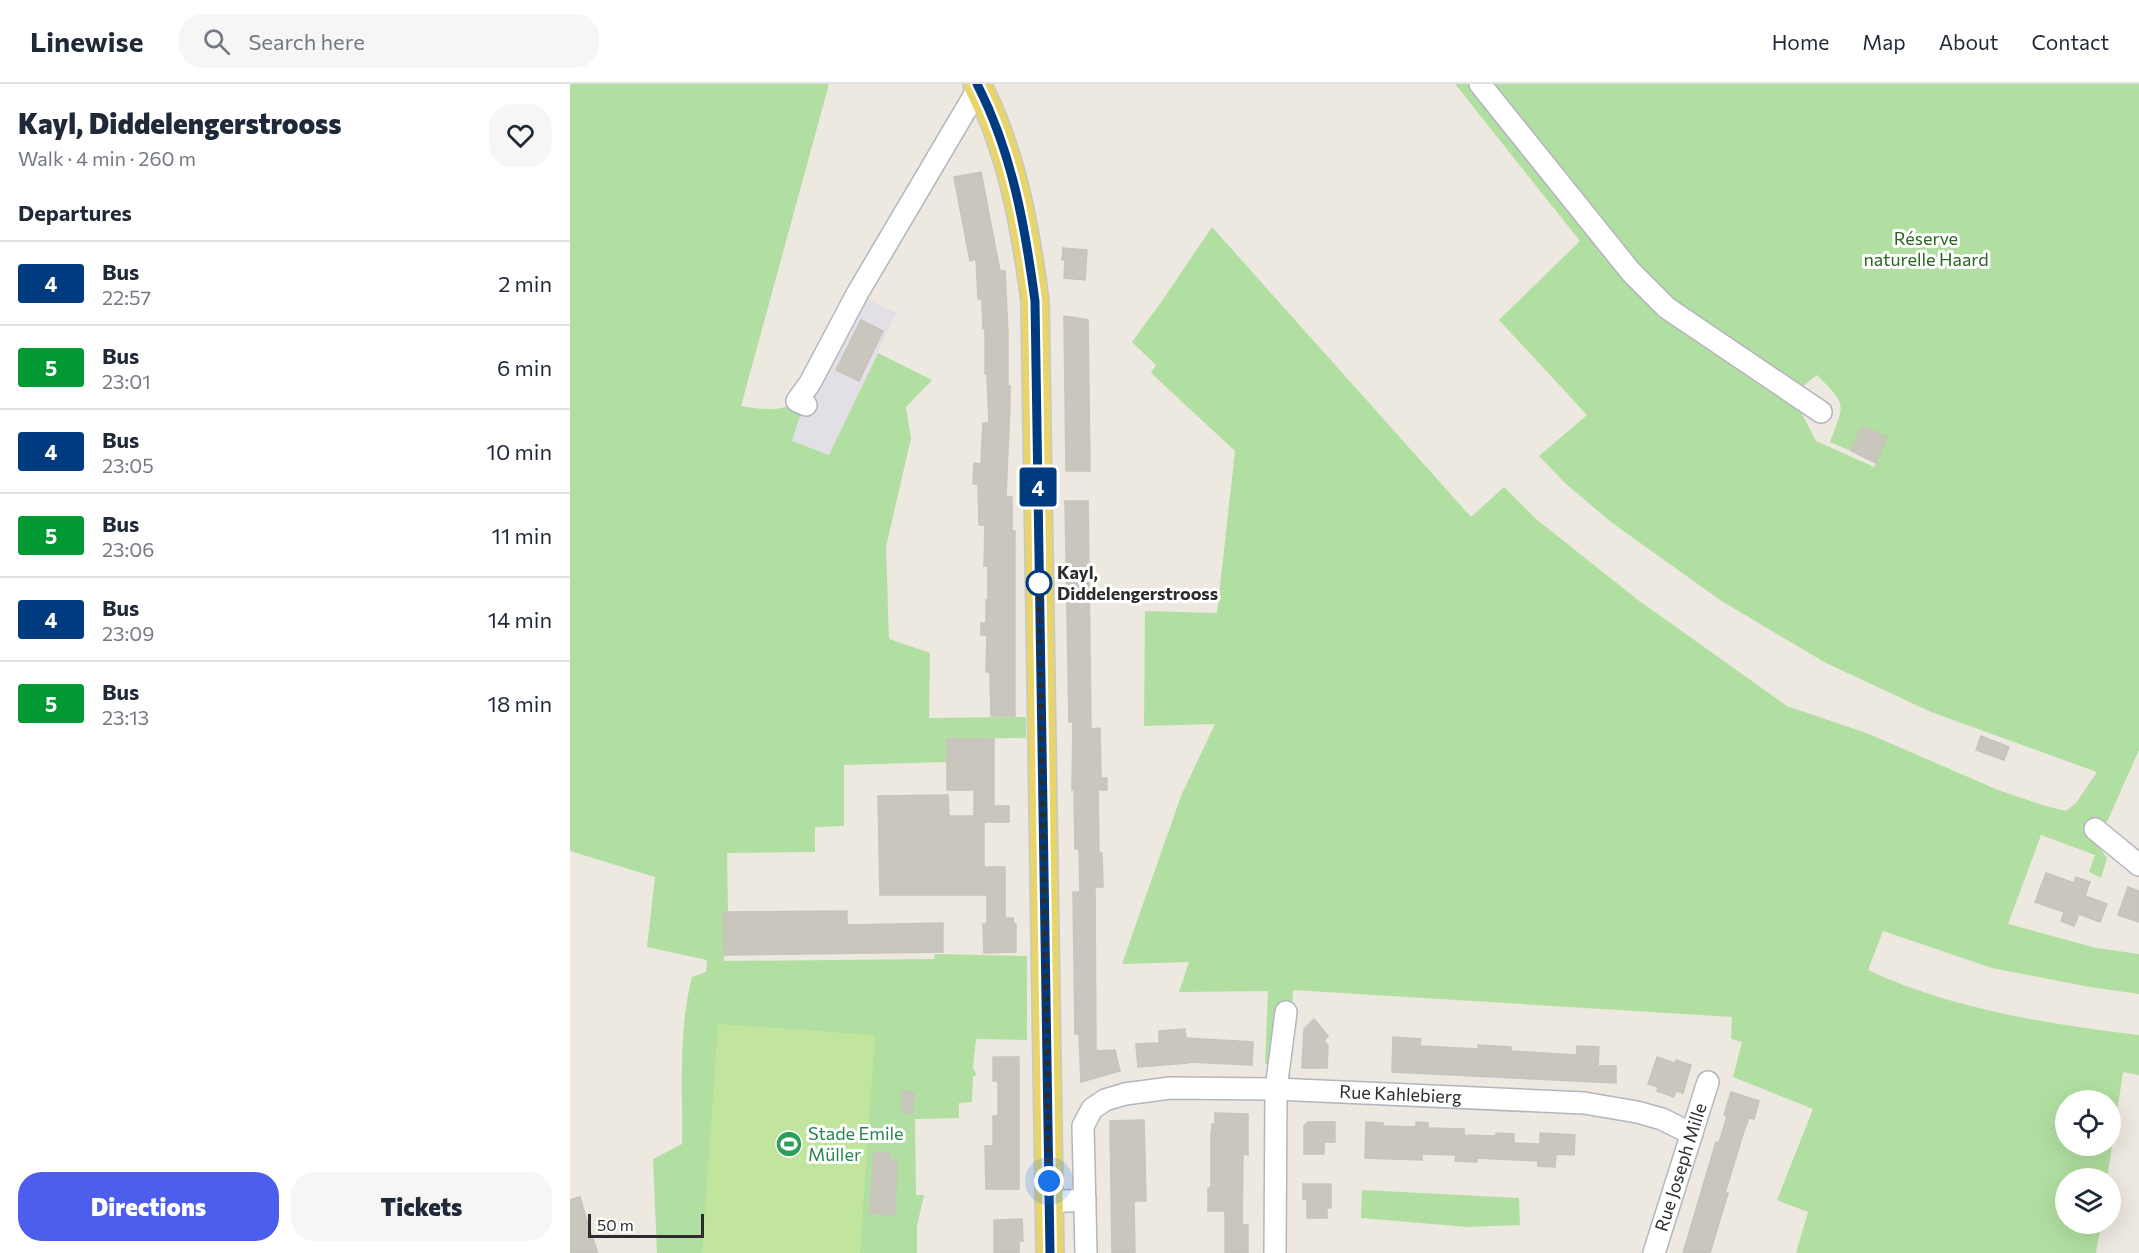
<!DOCTYPE html>
<meta charset="utf-8">
<style>
:root{--surface:#fff;--page:#f6f6f7;--text:#1f2937;--muted:#747a83;--line:#e0e1e3;--accent:#4d5eed}
body{margin:0;font-family:Commissioner,sans-serif;background:var(--page);color:var(--text);height:100vh;display:flex;flex-direction:column;font-size:22px;white-space:nowrap}
*{box-sizing:border-box;margin:0}
p{font-size:20px;color:var(--muted)}
.icon{flex:none;width:33px;height:33px;fill:none;stroke:currentColor;stroke-width:2;stroke-linecap:round;stroke-linejoin:round}
.map{position:relative;flex:1;overflow:hidden}
.side{display:flex;flex-direction:column;background:var(--surface);width:570px}
.side>*{flex:none}
.badge{padding:0 12px;border-radius:4px;font-size:21px;line-height:39px}
.buttons{position:absolute;left:1485px;top:1006px;display:grid;gap:12px}
.buttons a{display:grid;place-items:center;width:66px;height:66px;border-radius:50%;background:var(--surface);box-shadow:0 6px 24px #0002;font-size:30px}
.scale{position:absolute;left:18px;bottom:15px;width:116px;box-sizing:border-box;padding-left:6px;border:3px solid #2c2c2c;border-top:0;font-size:16px;line-height:21px;white-space:nowrap;color:#2c2c2c;-webkit-text-stroke:4px #fff;paint-order:stroke}
.you{position:absolute;width:30px;height:30px;margin:-15px;border:4px solid #fff;border-radius:50%;background:#1a73e8;box-shadow:0 0 0 9px #1a73e833}
.map>.badge{position:absolute;translate:-50% -50%;box-shadow:0 0 0 3px #fff}
h2{padding:0 18px;font-size:22px;line-height:54px}
.round{display:grid;place-items:center;flex:none;width:63px;height:63px;border-radius:24px;background:var(--page)}
.headline{display:flex;align-items:center;justify-content:space-between;height:102px;padding:0 18px}
h1{font-size:28px;font-weight:800;line-height:45px}
.cta{display:flex;gap:12px;margin-top:auto;padding:12px 18px}
.cta a{flex:1;height:69px;border-radius:24px;background:var(--accent);color:#fff;font-size:24px;font-weight:800;line-height:69px;text-align:center}
.cta a+a{background:var(--page);color:var(--text)}
ul{padding:0;list-style:none}
li{display:flex;align-items:center;gap:18px;height:84px;padding:0 18px;border-top:2px solid var(--line)}
li div{flex:1}
li b{display:block;font-size:22px}
li em{font-style:normal}
li .badge{min-width:66px;font-weight:700;text-align:center}
header{display:flex;align-items:center;gap:36px;box-sizing:border-box;height:84px;padding:0 30px;background:var(--surface);border-bottom:2px solid var(--line)}
header strong{font-size:28px}
nav{display:flex;gap:33px;margin-inline-start:auto;font-size:21px}
.search{width:420px;height:54px;background:var(--page);display:flex;align-items:center;gap:15px;box-sizing:border-box;padding:0 21px;border-radius:24px;color:var(--muted);font-size:22px}
main{display:flex;flex:1;min-height:0}
.map>svg:first-child{display:block}
.industrial{fill:#e2e0e6}
.green{fill:#b1dfa1;fill-rule:evenodd}
.pitch{fill:#c1e59d}
.building{fill:#c9c6be;stroke:#c8c4b9;stroke-width:1.5}
.lines{fill:none;stroke-linecap:round;stroke-linejoin:round}
.minor-casing{stroke:#b3b5bf;stroke-width:24}
.major-casing{stroke:#c8c8c8;stroke-width:30}
.minor{stroke:#fff;stroke-width:21}
.major{stroke:#e7d46b;stroke-width:27}
.line-casing{stroke:#fff;stroke-width:14}
.line{stroke:#003b80;stroke-width:9}
.walk{stroke:#2c2c2c;stroke-width:6;stroke-dasharray:0 10.8}
.stop-dot{fill:#fff;stroke:#003b80;stroke-width:3}
.labels{text-anchor:middle;stroke-width:6;stroke-linejoin:round;paint-order:stroke}
.park-label{font-size:18px;fill:#296620;stroke:#fff}
.stop-label{font-size:18px;font-weight:bold;fill:#2c2c2c;stroke:#fff;text-anchor:start}
.street-label{font-size:18px;fill:#2c2c2c;stroke:#fff}
.leisure-label{font-size:18px;fill:#27864d;stroke:#fff;text-anchor:start}
</style>
<header>
<strong>Linewise</strong>
<div class="search"><svg class="icon" aria-label="search" viewBox="0 0 24 24"><circle cx="10" cy="10" r="6"/><path d="M15 15l6 6"/></svg>Search here</div>
<nav><a>Home</a><a>Map</a><a>About</a><a>Contact</a></nav>
</header>
<main>
<section class="side">
<div class="headline"><div><h1>Kayl, Diddelengerstrooss</h1><p>Walk · 4 min · 260 m</p></div><a class="round"><svg class="icon" aria-label="heart" viewBox="0 0 24 24"><path d="M12 20l-8-8c-3-5 5-10 8-4 3-6 11-1 8 4z"/></svg></a></div>
<h2>Departures</h2>
<ul>
<li><span class="badge" style="background:#003b80;color:#fff">4</span><div><b>Bus</b><p>22:57</p></div><em>2 min</em></li>
<li><span class="badge" style="background:#093;color:#fff">5</span><div><b>Bus</b><p>23:01</p></div><em>6 min</em></li>
<li><span class="badge" style="background:#003b80;color:#fff">4</span><div><b>Bus</b><p>23:05</p></div><em>10 min</em></li>
<li><span class="badge" style="background:#093;color:#fff">5</span><div><b>Bus</b><p>23:06</p></div><em>11 min</em></li>
<li><span class="badge" style="background:#003b80;color:#fff">4</span><div><b>Bus</b><p>23:09</p></div><em>14 min</em></li>
<li><span class="badge" style="background:#093;color:#fff">5</span><div><b>Bus</b><p>23:13</p></div><em>18 min</em></li>
</ul>
<div class="cta"><a>Directions</a><a>Tickets</a></div>
</section>
<div class="map">
<svg width="1569" height="1169" viewBox="0 0 1569 1169">
<rect width="100%" height="100%" fill="#ede8e0"/>
<polygon class="industrial" points="291,212 326,229 259,372 222,357 229,335"/>
<g class="green">
<path d="M0 0H259L171 322C192 325 209 329 227 317L236 321 229 335 222 357 259 371 308 269 362 296 336 323 341 354 316 463 319 555 360 569 359 634 456 633V654L377 655V678L274 681V742L245 743V768L157 769 158 828 153 829 154 877 364 875 365 870 457 872V956L406 955 403 984 407 992H403L402 1018 389 1019V1034L345 1035 346 1111H354L347 1142V1169H87L83 1075 112 1060C113 1005 108 947 122 893L136 888 137 876 77 863 85 793 0 767Z"/>
<path d="M885 0H1569V666L1537 738 1523 736 1519 748 1537 774 1531 794 1519 788 1525 771 1471 751 1438 840 1526 864 1569 870V910L1520 903 1422 884 1313 847 1298 886C1381 925 1478 940 1569 951V991L1553 988 1537 1095H1496V1140H1531L1526 1169H1226L1238 1128 1207 1116 1243 1025 1163 993 1172 958 1161 955 1162 933 723 906 719 981 695 980 698 907 609 908 619 878 552 880 611 712 645 640 574 642 575 527 647 529 665 367 581 289 586 281 562 258 592 217 642 143 901 433 934 403 966 435 1068 516 1217 622 1299 650 1428 706 1472 721 1496 727 1506 719 1527 688 1361 628 1254 578 1150 516 1041 438 995 399 969 372 1017 331 929 236 1010 157ZM1247 291C1277 322 1275 318 1260 358L1281 367 1292 342 1317 353 1304 383 1246 357 1228 322 1232 303ZM1496 1017H1540V1062H1496Z"/>
<polygon points="792,1106 949,1114 950,1141 898,1143 791,1134"/>
</g>
<polygon class="pitch" points="148,940 305,951 290,1169 132,1169"/>
<g class="building">
<polygon points="411,88 430,187 435,187 438,250 438,302 440,302 440,319 436,413 442,413 442,447 445,447 445,632 421,632 420,588 416,588 417,551 411,551 411,539 416,539 416,516 418,516 418,482 414,482 415,441 409,441 408,400 403,400 404,379 411,380 413,339 419,339 417,290 415,290 415,245 413,245 412,215 408,215 406,175 400,177 384,93"/>
<polygon points="493,164 517,166 515,196 494,194 495,176 492,176"/>
<polygon points="494,232 518,236 520,387 496,387"/>
<polygon points="291,236 313,247 289,297 266,286"/>
<polygon points="1292,342 1317,353 1306,379 1281,367"/>
<polygon points="495,417 518,417 521,645 530,644 531,694 537,694 537,706 528,706 529,769 532,769 533,803 525,803 526,967 545,966 550,987 511,998 509,950 505,950 503,808 510,808 509,765 505,765 504,706 502,706 503,638 499,638"/>
<polygon points="1411,652 1439,663 1434,676 1406,666"/>
<polygon points="377,655 424,655 424,722 439,722 439,738 414,738 414,783 435,783 435,834 443,834 444,840 446,840 446,868 414,869 413,840 417,840 417,811 310,811 308,712 378,711 379,732 404,732 404,706 377,706"/>
<polygon points="1476,789 1504,799 1506,793 1520,798 1515,812 1537,820 1530,838 1509,830 1504,842 1491,837 1494,828 1465,818"/>
<polygon points="1558,803 1569,807 1569,838 1548,831"/>
<polygon points="277,827 277,841 373,839 373,868 154,871 153,828"/>
<polygon points="744,935 758,952 754,957 758,961 757,984 732,984 734,945"/>
<polygon points="615,945 616,954 683,958 682,981 618,978 618,979 568,983 566,960 589,959 589,947"/>
<polygon points="823,953 851,955 850,962 908,965 908,961 941,963 941,967 1007,971 1007,962 1029,963 1028,982 1046,982 1046,999 822,988"/>
<polygon points="423,973 449,973 449,1105 416,1105 415,1062 423,1062 423,1032 428,1032 428,997 423,997"/>
<polygon points="1087,973 1105,979 1106,976 1121,981 1113,1009 1106,1007 1104,1013 1087,1007 1088,1003 1078,1000"/>
<polygon points="332,1007 344,1008 343,1029 331,1028"/>
<polygon points="1161,1008 1189,1017 1184,1035 1179,1034 1174,1047 1155,1109 1158,1109 1140,1169 1113,1169 1146,1058 1149,1059 1157,1032 1154,1031"/>
<polygon points="645,1029 678,1030 678,1071 673,1070 672,1141 678,1141 678,1169 655,1169 655,1127 638,1127 638,1104 641,1104 641,1051 642,1040 645,1040"/>
<polygon points="574,1036 576,1117 564,1117 565,1169 542,1169 540,1037"/>
<polygon points="738,1038 765,1038 765,1058 754,1058 754,1070 734,1070 734,1042"/>
<polygon points="796,1038 813,1039 813,1042 846,1043 846,1038 858,1039 858,1044 894,1045 894,1051 926,1052 926,1049 944,1050 944,1059 970,1060 970,1049 1005,1051 1004,1071 986,1070 985,1083 968,1082 968,1077 907,1074 907,1078 885,1077 886,1071 852,1070 852,1076 795,1074"/>
<polygon points="304,1068 319,1069 319,1076 327,1076 325,1131 300,1129"/>
<polygon points="733,1100 761,1100 761,1124 757,1124 757,1134 737,1134 737,1115 733,1115"/>
<polygon points="10,1113 19,1144 28,1169 0,1169 0,1116"/>
<polygon points="452,1135 453,1157 449,1157 449,1169 424,1169 424,1136"/>
</g>
<g class="lines">
<defs>
<g id="minor">
<polyline points="910,0 1061,188 1097,224 1251,328"/>
<polyline points="236,321 227,317 240,299 287,210 411,0"/>
<polyline points="1525,745 1569,781"/>
<polyline points="479,1118 515,1116"/>
<path id="s1" d="M516 1169 513 1042 522 1025 535 1016 555 1010 600 1004 706 1005 1014 1019 1067 1028 1092 1035 1122 1050"/>
<polyline points="705,1169 706,1005 716,928"/>
<path id="s2" d="M1084 1169 1138 998"/>
</g>
<path id="major" d="M407 0C442 68 455 142 465 217L480 1169"/>
</defs>
<use href="#minor" class="minor-casing"/>
<use href="#major" class="major-casing"/>
<use href="#minor" class="minor"/>
<use href="#major" class="major"/>
</g>
<g class="lines">
<defs>
<path id="line" d="M407 0C442 68 455 142 465 217L480 1169"/>
</defs>
<use href="#line" class="line-casing"/>
<use href="#line" class="line"/>
<polyline class="walk" points="469,499 469,496 479,1097"/>
</g>
<defs>
<symbol id="stadium-disc" viewBox="-11 -11 22 22"><circle r="9.5" fill="#2e9e5b" stroke="#fff"/><path d="M0-5a6.5 5 0 1 0 0 10a6.5 5 0 1 0 0-10ZM-3.5-1.8h7v3.6h-7Z" fill="#fff"/></symbol>
</defs>
<g fill-rule="evenodd">
<use href="#stadium-disc" x="204" y="1045" width="30" height="30"/>
</g>
<circle class="stop-dot" cx="469" cy="499" r="12"/>
<g class="labels">
<g class="park-label">
<text x="1356" y="161">Réserve<tspan x="1356" dy="21">naturelle Haard</tspan></text>
</g>
<g class="stop-label">
<text x="487" y="495">Kayl,<tspan x="487" dy="21">Diddelengerstrooss</tspan></text>
</g>
<g class="street-label">
<text dy="6" stroke="none"><textPath href="#s1" startOffset="459">Rue Kahlebierg</textPath></text>
<text dy="6" stroke="none"><textPath href="#s2" startOffset="90">Rue Joseph Mille</textPath></text>
</g>
<g class="leisure-label">
<text x="238" y="1056">Stade Emile<tspan x="238" dy="21">Müller</tspan></text>
</g>
</g>
</svg>
<div class="buttons">
<a><svg class="icon" aria-label="locate" viewBox="0 0 24 24"><circle cx="12" cy="12" r="6"/><path d="M12 2v4M12 18v4M2 12h4M18 12h4"/></svg></a>
<a><svg class="icon" aria-label="layers" viewBox="0 0 24 24"><path d="M12 4l9 5-9 5-9-5zM3 14l9 5 9-5"/></svg></a>
</div>
<div class="scale">50 m</div>
<div class="you" style="left:479px;top:1097px"></div>
<b class="badge" style="left:468px;top:403px;background:#003b80;color:#fff">4</b>
</div>
</main>
